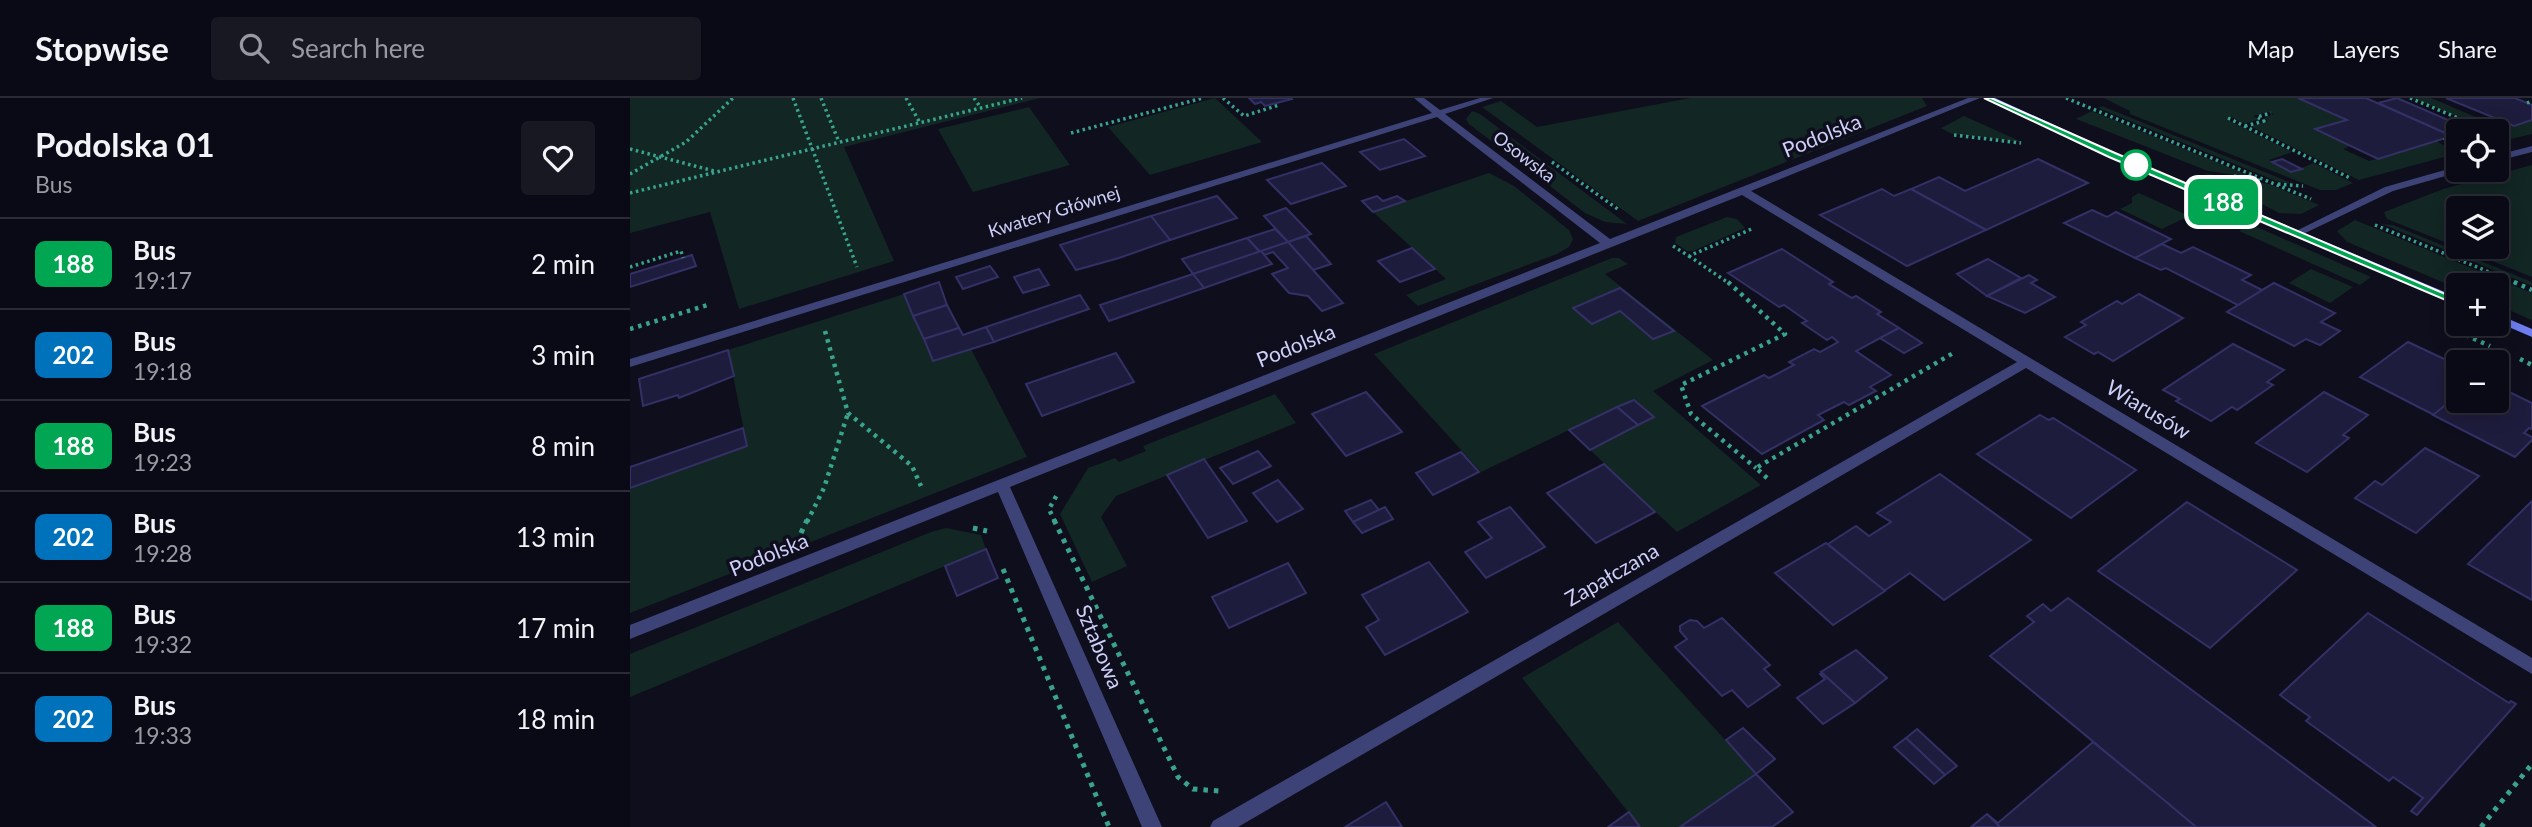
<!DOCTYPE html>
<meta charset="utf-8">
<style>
:root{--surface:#0a0a16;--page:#181823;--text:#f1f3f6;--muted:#999aa1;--line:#2a2b35}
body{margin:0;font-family:Lato,sans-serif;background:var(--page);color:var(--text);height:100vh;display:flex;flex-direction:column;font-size:26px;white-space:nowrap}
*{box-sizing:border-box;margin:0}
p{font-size:23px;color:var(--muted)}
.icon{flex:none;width:38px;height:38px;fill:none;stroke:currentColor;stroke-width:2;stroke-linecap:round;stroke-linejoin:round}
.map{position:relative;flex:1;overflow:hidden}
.sheet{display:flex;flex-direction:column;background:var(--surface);width:630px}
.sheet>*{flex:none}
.badge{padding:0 14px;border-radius:10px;font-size:24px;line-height:46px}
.controls{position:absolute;left:1816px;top:21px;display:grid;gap:14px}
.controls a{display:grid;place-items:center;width:63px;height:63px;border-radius:7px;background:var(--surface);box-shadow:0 4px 18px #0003,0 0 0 2px var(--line);font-size:35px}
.map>.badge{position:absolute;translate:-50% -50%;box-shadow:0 0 0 4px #fff}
.round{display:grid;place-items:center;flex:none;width:74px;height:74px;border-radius:7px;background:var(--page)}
.head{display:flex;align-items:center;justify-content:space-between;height:119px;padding:0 35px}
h1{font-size:33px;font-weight:700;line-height:52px}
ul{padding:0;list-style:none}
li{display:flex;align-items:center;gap:21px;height:91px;padding:0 35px;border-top:2px solid var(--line)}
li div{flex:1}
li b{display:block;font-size:26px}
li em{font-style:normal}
li .badge{min-width:77px;font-weight:700;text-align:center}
header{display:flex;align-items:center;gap:42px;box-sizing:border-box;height:98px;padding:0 35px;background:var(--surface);border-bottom:2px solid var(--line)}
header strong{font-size:33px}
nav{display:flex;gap:38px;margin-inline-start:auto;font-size:24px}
.search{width:490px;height:63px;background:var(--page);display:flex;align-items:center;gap:18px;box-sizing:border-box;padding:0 24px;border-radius:7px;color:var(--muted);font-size:26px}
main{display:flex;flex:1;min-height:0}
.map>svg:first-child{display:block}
.green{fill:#122623;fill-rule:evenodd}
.building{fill:#1e1c3c;stroke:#333066;stroke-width:2}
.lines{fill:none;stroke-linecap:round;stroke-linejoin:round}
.path-far2{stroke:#39a48e;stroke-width:3.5;stroke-dasharray:2.5 3.5;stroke-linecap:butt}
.path-far1{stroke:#39a48e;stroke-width:4.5;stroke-dasharray:3.5 5;stroke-linecap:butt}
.path{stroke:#39a48e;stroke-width:5;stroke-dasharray:4.5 6;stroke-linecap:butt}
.street{fill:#3d4377;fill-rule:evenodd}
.secondary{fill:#6f7ef0;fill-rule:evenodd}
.line{fill:#00a651;stroke:#fff;stroke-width:2}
.stop-dot{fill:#fff;stroke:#00a651;stroke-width:3.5}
.labels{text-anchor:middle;stroke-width:7;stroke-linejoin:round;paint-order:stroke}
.far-street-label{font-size:18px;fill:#cfd0fa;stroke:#0e0e1d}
.street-label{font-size:21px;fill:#cfd0fa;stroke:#0e0e1d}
</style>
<header>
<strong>Stopwise</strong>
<div class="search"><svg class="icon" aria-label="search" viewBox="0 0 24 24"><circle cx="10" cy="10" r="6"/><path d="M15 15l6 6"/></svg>Search here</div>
<nav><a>Map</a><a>Layers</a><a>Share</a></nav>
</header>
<main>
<section class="sheet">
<div class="head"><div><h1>Podolska 01</h1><p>Bus</p></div><a class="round"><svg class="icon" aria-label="heart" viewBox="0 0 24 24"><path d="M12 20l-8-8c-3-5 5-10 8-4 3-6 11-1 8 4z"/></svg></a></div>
<ul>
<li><span class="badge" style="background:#00a651;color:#fff">188</span><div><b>Bus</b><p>19:17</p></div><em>2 min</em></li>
<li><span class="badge" style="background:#0072bc;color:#fff">202</span><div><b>Bus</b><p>19:18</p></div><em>3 min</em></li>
<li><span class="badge" style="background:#00a651;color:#fff">188</span><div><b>Bus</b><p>19:23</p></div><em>8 min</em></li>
<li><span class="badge" style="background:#0072bc;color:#fff">202</span><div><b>Bus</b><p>19:28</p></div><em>13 min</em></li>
<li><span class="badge" style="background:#00a651;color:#fff">188</span><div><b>Bus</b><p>19:32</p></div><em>17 min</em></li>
<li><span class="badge" style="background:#0072bc;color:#fff">202</span><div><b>Bus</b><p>19:33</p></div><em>18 min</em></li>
</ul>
</section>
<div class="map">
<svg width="1902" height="729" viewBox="0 0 1902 729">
<rect width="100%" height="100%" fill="#0e0e1d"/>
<g class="green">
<polygon points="0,0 410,0 214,49 264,163 109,211 80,114 0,135"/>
<polygon points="585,0 632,44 520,77 478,29"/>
<polygon points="1060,0 1292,0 1297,8 1008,123 852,9 871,3 907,29"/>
<polygon points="1474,0 1668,0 1717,22 1686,32 1721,48 1713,51 1739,63 1806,43 1829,55 1729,82 1620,28 1638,23 1634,20 1644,16 1638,14 1623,18 1629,21 1615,26 1601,19 1596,21 1662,54 1639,62 1661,74 1684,65 1723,85 1706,92 1690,92 1500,16 1500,13"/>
<polygon points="1783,0 1801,0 1874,31 1902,22 1902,36 1881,41"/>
<polygon points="1472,8 1664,86 1646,83 1468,10"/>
<polygon points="399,9 440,67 343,94 308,31"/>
<polygon points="842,13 850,16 997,126 975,124 955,115 839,26 836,21"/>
<polygon points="1462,13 1625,80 1578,73 1446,21"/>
<polygon points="1334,18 1392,44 1322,36 1311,30"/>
<path d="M1902 67V179L1757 121 1754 114 1813 91ZM1867 110V149H1829V110Z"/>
<polygon points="859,75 884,88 939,132 943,141 939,149 927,156 788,208 776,197 816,181 743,114"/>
<polygon points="1573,75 1639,86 1689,107 1671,116 1649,115"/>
<polygon points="1509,95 1559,118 1532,131 1490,111 1502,105 1502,99"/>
<polygon points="1097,119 1107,121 1115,130 1063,153 1057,153 1045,145 1046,139"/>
<polygon points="1725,122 1902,195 1902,222 1867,207 1867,187 1829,187 1829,191 1717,144 1707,133"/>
<polygon points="1620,126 1741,179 1730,187 1609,133"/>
<polygon points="1752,126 1763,127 1902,184 1902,188"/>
<polygon points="982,160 989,160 998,166 975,176 1083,262 1023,293 1131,387 1047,434 939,332 851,374 744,256"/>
<polygon points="1681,171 1723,189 1700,205 1659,185"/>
<polygon points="274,196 294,241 341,251 397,359 0,515 0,390 117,348 98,252"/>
<polygon points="645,296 666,325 486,398 471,419 497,468 462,484 430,416 458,370 485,360 489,364 516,353 513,348"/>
<polygon points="316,430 351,437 356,451 0,599 0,556 301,434"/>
<polygon points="988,524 1126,676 1050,729 1010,729 892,580"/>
</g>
<g class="building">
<polygon points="619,0 661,0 662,1 635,8 631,4 625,6"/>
<polygon points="1668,0 1736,0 1822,38 1748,61 1685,31 1717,22"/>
<polygon points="1767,0 1827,26 1832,25 1845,30 1822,38 1748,5"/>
<polygon points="1816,0 1885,0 1902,7 1902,22 1884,28"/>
<polygon points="774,41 795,58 750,72 730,54"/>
<polygon points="1408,61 1458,85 1356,132 1281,91 1309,79 1335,93"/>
<polygon points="1652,61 1672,71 1661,74 1642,64"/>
<polygon points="692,65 716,88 661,106 637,82"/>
<polygon points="1252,91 1264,98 1281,91 1356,132 1277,168 1190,117"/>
<polygon points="587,98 607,120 540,142 521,118"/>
<polygon points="747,98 753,103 767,98 775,103 743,114 732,103"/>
<polygon points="656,110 681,136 658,144 634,118"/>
<polygon points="1462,112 1477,119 1486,114 1541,141 1505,160 1434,125"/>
<polygon points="521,118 540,142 489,160 446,172 430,147"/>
<polygon points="645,131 658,144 630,154 617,140"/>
<polygon points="676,138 701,166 683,172 658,144"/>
<polygon points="617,140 630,154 563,176 552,161"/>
<polygon points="658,144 683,172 713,205 692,213 678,198 659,195 642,176 658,170 643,154 634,157 631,153"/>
<polygon points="1532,146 1551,155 1563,149 1621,177 1612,182 1632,192 1644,185 1597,214 1608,207 1536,170 1531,172 1505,160"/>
<polygon points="782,150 805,171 770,184 748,163"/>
<polygon points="1152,151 1203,184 1199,186 1222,200 1226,198 1251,214 1247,216 1269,230 1226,253 1261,277 1240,289 1246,293 1219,307 1214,304 1188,317 1194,322 1132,356 1072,308 1134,277 1139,280 1164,267 1159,264 1184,251 1190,254 1208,244 1202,239 1197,242 1172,225 1177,223 1154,207 1149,209 1098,175"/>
<polygon points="631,153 642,166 574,190 563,176"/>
<polygon points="62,157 66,168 0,189 0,176"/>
<polygon points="1358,161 1391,180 1357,198 1327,176"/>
<polygon points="360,168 368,179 333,191 326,179"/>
<polygon points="409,171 419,187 393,195 384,179"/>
<polygon points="563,176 574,190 479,223 470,207"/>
<polygon points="1399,177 1407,182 1401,185 1425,199 1395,215 1357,198"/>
<polygon points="309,184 317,207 283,218 274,196"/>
<polygon points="1644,185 1705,215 1691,224 1710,233 1690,247 1676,241 1664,248 1597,214"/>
<polygon points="990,190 1044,233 1023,241 990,213 962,226 943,210"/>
<polygon points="1509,196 1553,220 1483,263 1468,254 1464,256 1435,239 1456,227 1451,224 1487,203 1492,206"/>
<polygon points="450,197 459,211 369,242 364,244 356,229"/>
<polygon points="317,207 329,230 294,241 283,218"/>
<polygon points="356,229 364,244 303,263 294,241 329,230 333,237"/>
<polygon points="1269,230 1292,245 1274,255 1250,240"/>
<polygon points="1778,244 1829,268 1829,296 1804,317 1730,279"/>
<polygon points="1603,246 1654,272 1637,284 1643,287 1607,312 1602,309 1581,323 1546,303 1550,301 1533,292"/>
<polygon points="98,252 104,278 49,300 48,297 13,308 9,281"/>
<polygon points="486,255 504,284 412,318 396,286"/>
<polygon points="1867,288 1902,305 1902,331 1899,330 1894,335 1902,339 1902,342 1885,359 1803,317 1829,296 1829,303 1867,303"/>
<polygon points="736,294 772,334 716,358 682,316"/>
<polygon points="1694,294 1738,317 1713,337 1719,340 1677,374 1626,345"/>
<polygon points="1004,302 1024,319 1008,327 987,309"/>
<polygon points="987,309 1008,327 960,352 939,332"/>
<polygon points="1410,317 1419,322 1423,320 1506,372 1441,420 1347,356"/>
<polygon points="113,330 117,348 0,390 0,369"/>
<polygon points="1795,350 1849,378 1786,435 1725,400 1745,383 1752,387"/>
<polygon points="628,353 641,368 603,386 590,370"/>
<polygon points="831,354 849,374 803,397 786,375"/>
<polygon points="574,361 617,423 578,440 537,377"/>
<polygon points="974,366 1025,414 966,445 917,395"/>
<polygon points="1310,376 1401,442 1314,502 1280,475 1254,493 1198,446 1226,428 1239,438 1261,424 1247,415"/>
<polygon points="648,382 673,411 647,424 623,395"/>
<polygon points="741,402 749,412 723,424 715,413"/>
<polygon points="1902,403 1902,502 1838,466"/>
<polygon points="1557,404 1667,472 1580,550 1468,473"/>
<polygon points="755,409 763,421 732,435 723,424"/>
<polygon points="880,409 915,449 856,480 835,454 862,440 848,424"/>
<polygon points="1196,445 1255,493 1203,527 1145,475"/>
<polygon points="356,451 368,480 327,498 315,468"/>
<polygon points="799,464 838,514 755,557 736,529 749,522 732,497"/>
<polygon points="658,465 676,495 599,530 582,499"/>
<polygon points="1438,500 1746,729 1566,729 1360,558 1404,524 1397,518 1413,506 1421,513"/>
<polygon points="1738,515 1879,605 1881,603 1886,606 1787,717 1781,713 1793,700 1763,679 1759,683 1676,623 1680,619 1650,597"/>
<polygon points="1092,520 1140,567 1134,571 1150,587 1118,609 1102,592 1092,598 1045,549 1057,541 1050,533 1050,528 1060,522 1067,523 1074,530"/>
<polygon points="1226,552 1257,580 1225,605 1191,574"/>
<polygon points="1192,575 1225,605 1193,626 1167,600 1195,581 1190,576"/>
<polygon points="1113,630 1145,661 1126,676 1096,642"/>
<polygon points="1287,631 1327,668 1315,677 1276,640"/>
<polygon points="1276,640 1315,677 1304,686 1264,649"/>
<polygon points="1463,644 1534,702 1566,729 1370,729 1357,716 1368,725"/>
<polygon points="1126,676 1163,714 1142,729 1050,729"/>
<polygon points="756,704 772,729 715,729"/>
<polygon points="999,714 1010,729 978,729"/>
<polygon points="1357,716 1370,729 1341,729"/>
</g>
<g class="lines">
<g class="path-far2">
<polyline points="163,0 227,169"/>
<polyline points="191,0 209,44"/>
<polyline points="276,0 290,25"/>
<polyline points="344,0 351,10"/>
<polyline points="593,0 614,18 649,7"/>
<polyline points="1436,0 1681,101"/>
<polyline points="1780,0 1859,33"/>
<polyline points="1897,5 1902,3"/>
<polyline points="1598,20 1720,80"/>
<polyline points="1615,28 1634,23 1627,19 1641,15"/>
<polyline points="441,35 573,0"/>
<polyline points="1324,37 1391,45"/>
<polyline points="1814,40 1825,45"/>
<polyline points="0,51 84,73"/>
<polyline points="922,64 989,112"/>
<polyline points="0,76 56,44 103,0"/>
<polyline points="1604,78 1633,83"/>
<polyline points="1648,86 1673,88"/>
<polyline points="0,95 392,0"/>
<polyline points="1745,127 1888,186"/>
<polyline points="1043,148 1059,158 1124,130"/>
<polyline points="1059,158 1100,186"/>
<polyline points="0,169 51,153 53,160"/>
</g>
<g class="path-far1">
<polyline points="1098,184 1155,236 1051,287 1061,316 1126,370"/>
<polyline points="1884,184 1902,192"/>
<polyline points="1820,230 1860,248"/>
<polyline points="0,231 81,206"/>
<polyline points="195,233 218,315 282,368 291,388"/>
<polyline points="1890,261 1902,267"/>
<polyline points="1137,380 1126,370 1325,254"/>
<polyline points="177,424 194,390 218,315"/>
<polyline points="425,424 419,411 428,395"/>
</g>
<g class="path">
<polyline points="424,422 548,679 563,691 589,693"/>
<polyline points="343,430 357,433"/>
<polyline points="171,435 177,422"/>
<polyline points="373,471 479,729"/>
<polyline points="1851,729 1902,666"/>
</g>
<g class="street">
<polygon points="784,0 794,0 810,12 850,0 863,0 815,16 980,141 1338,0 1350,0 1121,93 1902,560 1902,576 1396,270 608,729 580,729 583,723 1387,264 1112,97 380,389 532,729 512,729 368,394 0,541 0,527 970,145 807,19 0,269 0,261 802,15"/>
<polygon points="1902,48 1902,54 1867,63 1867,57"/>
<polygon points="1829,68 1829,72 1833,73 1763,93 1671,137 1663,137 1662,135 1755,89"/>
</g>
<g class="secondary">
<polygon points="1354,0 1365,0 1508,65 1829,200 1829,207 1502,69"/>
<polygon points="1867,216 1902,231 1902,239 1867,224"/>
</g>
</g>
<polygon class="line" points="1354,0 1361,0 1485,55 1834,204 1825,206 1479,59"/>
<circle class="stop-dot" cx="1506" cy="67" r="14"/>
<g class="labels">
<g class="far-street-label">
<text transform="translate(894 59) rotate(37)" y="6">Osowska</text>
<text transform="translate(424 114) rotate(-17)" y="6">Kwatery Głównej</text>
</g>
<g class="street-label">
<text transform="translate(1192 38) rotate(-22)" y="7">Podolska</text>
<text transform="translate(666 248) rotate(-22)" y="7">Podolska</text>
<text transform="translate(1518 312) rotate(31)" y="7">Wiarusów</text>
<text transform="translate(139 457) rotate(-22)" y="7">Podolska</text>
<text transform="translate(982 477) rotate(-30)" y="7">Zapałczana</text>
<text transform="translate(469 549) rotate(67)" y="7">Sztabowa</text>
</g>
</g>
</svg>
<div class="controls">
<a><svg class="icon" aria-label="locate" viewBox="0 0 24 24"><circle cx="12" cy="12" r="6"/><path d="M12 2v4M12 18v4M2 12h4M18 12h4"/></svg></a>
<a><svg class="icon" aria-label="layers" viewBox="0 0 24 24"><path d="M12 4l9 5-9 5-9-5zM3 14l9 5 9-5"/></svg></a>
<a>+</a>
<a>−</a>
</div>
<b class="badge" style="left:1593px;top:104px;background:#00a651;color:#fff">188</b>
</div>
</main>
